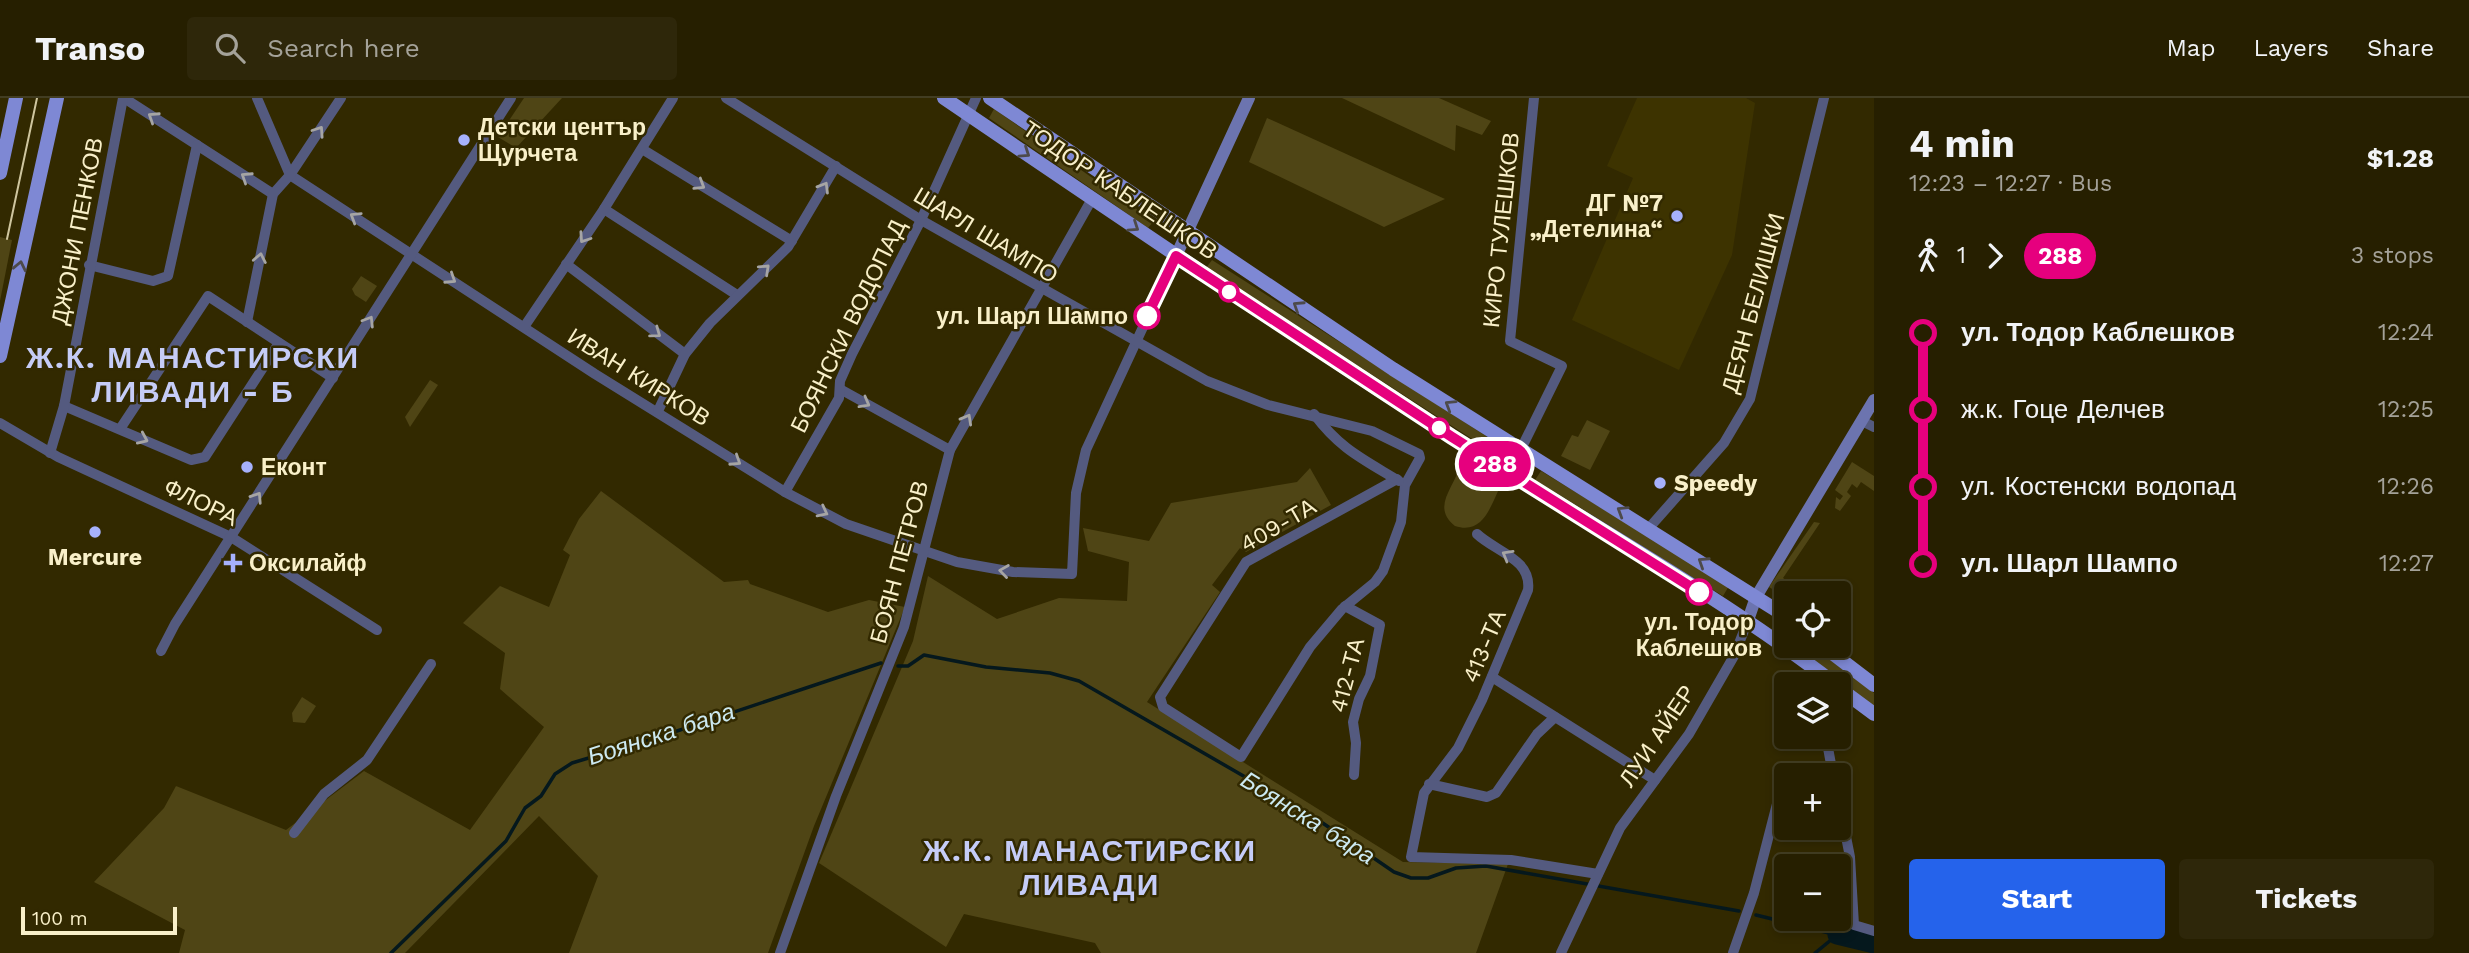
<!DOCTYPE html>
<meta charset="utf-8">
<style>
:root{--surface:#261f00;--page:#2e270a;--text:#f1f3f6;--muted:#a4a299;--line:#423d22;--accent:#2563eb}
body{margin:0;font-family:"Work Sans",sans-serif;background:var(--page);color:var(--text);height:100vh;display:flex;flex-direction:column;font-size:26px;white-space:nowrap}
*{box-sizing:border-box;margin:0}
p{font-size:23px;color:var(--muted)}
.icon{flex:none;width:38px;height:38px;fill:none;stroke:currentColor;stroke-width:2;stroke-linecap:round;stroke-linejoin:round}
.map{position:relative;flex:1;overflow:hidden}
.panel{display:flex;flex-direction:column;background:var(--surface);width:595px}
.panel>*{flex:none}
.badge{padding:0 14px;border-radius:23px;font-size:24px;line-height:46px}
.tools{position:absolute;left:1774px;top:483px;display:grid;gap:14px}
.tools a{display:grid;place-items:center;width:77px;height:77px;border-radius:7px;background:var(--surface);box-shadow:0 4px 10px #0003,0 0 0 2px var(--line);font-size:35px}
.scale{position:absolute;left:21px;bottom:18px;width:156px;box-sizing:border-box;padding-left:7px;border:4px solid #f9f0c9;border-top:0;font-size:19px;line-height:24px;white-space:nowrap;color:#f9f0c9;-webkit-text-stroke:5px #322900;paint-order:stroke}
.map>.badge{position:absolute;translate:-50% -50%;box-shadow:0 0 0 4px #fff}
.legs{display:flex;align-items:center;gap:10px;height:77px;padding:0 35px;font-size:23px}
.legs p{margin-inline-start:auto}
.overview{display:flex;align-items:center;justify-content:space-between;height:119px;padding:0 35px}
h1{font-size:38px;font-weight:700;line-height:52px}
.cta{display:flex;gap:14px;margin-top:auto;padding:14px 35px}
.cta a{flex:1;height:80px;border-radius:7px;background:var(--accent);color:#fff;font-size:28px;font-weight:700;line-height:80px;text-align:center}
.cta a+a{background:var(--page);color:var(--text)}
ul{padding:0 35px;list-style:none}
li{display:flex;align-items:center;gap:24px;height:77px;font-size:26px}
li i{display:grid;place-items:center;width:10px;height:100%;margin:0 9px;background:currentColor}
li i::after{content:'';width:18px;height:18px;margin:-9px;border:5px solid;border-radius:50%;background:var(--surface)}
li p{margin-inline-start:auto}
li:first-child i{background:linear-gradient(#0000 50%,currentColor 0)}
li:last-child i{background:linear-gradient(currentColor 50%,#0000 0)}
header{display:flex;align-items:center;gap:42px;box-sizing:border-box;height:98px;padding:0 35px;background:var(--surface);border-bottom:2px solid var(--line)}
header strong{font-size:33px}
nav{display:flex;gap:38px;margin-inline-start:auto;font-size:24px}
.search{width:490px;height:63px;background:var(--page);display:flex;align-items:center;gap:18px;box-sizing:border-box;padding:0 24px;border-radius:7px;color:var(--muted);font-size:26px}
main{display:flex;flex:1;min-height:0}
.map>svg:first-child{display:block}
.built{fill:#3d3300}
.green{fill:#4f4515}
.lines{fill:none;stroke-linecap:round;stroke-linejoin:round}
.stream{stroke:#05181d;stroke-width:3.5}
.river{stroke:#05181d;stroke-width:19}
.street{stroke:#545a7f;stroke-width:10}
.secondary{stroke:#6c74af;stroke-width:12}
.primary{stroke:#7e88d4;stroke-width:14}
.tram{stroke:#cfc69f;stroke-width:2}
.oneway{stroke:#a6a5a4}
.oneway2{stroke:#4d4a4a}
.line-1-casing{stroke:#fff;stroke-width:16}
.line-1{stroke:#e6007e;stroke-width:10}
.poi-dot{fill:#a6b1fc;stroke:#322900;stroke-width:2.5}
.stop-1-dot{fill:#fff;stroke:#e6007e;stroke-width:3.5}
.labels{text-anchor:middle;stroke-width:5;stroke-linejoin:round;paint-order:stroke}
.poi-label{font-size:23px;font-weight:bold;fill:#f9f0c9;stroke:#322900;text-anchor:start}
.street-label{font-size:23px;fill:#f9f0c9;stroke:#322900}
.stop-label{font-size:23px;font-weight:bold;fill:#f9f0c9;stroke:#322900;text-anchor:end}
.water-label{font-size:24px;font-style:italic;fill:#cce9f1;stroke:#322900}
.district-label{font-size:30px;font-weight:bold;letter-spacing:2px;fill:#c5ccf7;stroke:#322900}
</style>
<header>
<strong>Transo</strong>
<div class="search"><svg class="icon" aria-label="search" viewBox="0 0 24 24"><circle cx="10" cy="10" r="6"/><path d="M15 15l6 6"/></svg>Search here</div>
<nav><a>Map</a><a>Layers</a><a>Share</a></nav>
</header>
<main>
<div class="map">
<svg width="1874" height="855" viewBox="0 0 1874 855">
<rect width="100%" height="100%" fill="#322900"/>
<polygon class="built" points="1637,0 1746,0 1755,5 1732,157 1679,272 1572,222 1633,80 1607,68"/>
<g class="green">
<polygon points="524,0 562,0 516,50 498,39"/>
<polygon points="1342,0 1439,0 1491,23 1482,37 1456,27 1455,53"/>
<polygon points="994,11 1154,123 1148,130 989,20"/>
<polygon points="1267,20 1445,101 1384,129 1249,64"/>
<polygon points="0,139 12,142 0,203"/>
<polygon points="1212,162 1489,340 1500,347 1508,364 1206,170"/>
<polygon points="361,178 377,188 366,204 355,197 352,191"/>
<polygon points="430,282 438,287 410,329 405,319"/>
<polygon points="1587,322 1610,333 1590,372 1561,358 1572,337 1578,339"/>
<polygon points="1852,364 1874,378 1874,393 1861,384 1857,390 1852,386 1847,394 1851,398 1840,413 1835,410 1836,399 1840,402 1843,398 1835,392"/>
<path d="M1460 366 1499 391C1490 410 1482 437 1455 428 1430 408 1456 389 1460 366Z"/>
<polygon points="1310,370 1331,407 1246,454 1240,450 1212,487 1220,494 1147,604 1403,764 1508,766 1476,855 1101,855 1095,845 964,816 946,849 819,765 913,543 928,478 997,521 1059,500 1127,503 1129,464 1088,453 1083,430 1149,443 1171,405 1297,384"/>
<polygon points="1541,373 1729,488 1723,498 1535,382"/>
<polygon points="601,393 724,484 748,482 750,486 828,514 869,502 905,509 814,728 768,855 569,855 598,778 539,718 405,855 179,855 185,832 94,784 164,710 176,688 156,680 73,770 156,680 286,732 364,673 470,732 544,629 500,591 505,555 463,525 500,488 549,509 570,457 563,452 579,421"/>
<polygon points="1814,424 1820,425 1783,480 1790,485 1782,497 1769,489"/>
<polygon points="1793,548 1812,548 1874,595 1874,609"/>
<polygon points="302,599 316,608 305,625 293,624 292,615"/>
</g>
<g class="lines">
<g class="stream">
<polyline points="898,568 908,568 924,557 986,569 1050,575 1079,583 1311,717 1394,774 1411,780 1428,780 1456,770 1486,768 1739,813"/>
<polyline points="1756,817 1837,837"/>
<polyline points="391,855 506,743 525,710 541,698 555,676 572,665 659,639 881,565"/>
<polyline points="1815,855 1837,837"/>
</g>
<polyline class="river" points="1837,837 1874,846"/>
<g class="street">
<polyline points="124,0 273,96"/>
<polyline points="257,0 290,77 595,276 785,394 846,426 957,464 1013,474 1072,476 1076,395 1086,352 1176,158"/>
<polyline points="726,0 921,122 1207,283 1268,307 1372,333 1419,356 1420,360 1405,387 1401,424 1383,473 1375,484 1342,511 1310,549 1241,659 1163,609 1160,599 1246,464 1397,381"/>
<polyline points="642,51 792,143"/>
<polyline points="604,111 737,197"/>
<polyline points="566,166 685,256"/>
<polyline points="89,167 153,183 168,178 197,47"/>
<polyline points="247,224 273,96 290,77 341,0"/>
<polyline points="524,229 604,111 673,0"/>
<polyline points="840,291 950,352"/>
<polyline points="64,308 191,362 205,359 279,245"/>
<polyline points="658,313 685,256 710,225 788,149 836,68"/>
<path d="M1314 316C1340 351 1363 361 1399 383"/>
<polyline points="1862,323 1874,329"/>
<polyline points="0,325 58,359 231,439 377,532"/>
<polyline points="120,331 208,198 333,280"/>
<polyline points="1521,351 1562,268 1510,243 1534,0"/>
<polyline points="50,355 64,308 123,0"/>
<polyline points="785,394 839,300 840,283 852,256 921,122 976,0"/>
<polyline points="1649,430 1724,345 1750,301 1824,0"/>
<path d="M1477 436C1496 454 1532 461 1528 492L1482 602 1458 650 1424 695 1411 759 1511 762 1598 776"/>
<polyline points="1345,508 1380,527 1370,578 1359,601 1353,624 1356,645 1354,677"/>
<polyline points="161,553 175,526 511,0"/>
<polyline points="1492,579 1655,682"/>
<polyline points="1826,639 1833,677"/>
<polyline points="1429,686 1487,699 1496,695 1537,636 1555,619"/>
<polyline points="1839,703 1850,759 1854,827 1874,833"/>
<polyline points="294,735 324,696 367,662 431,566"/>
<polyline points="780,855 836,698 904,529 950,352 1092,101"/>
<polyline points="1561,855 1620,730 1689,636 1734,558 1747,525"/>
<polyline points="1733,855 1754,795 1785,675 1821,677"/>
</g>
<g class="secondary">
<polyline points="1176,158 1249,0"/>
<polyline points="1747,525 1756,499 1874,302"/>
</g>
<g class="primary">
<path d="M944 0C1112 114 1281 229 1452 339 1580 421 1715 494 1835 586"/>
<polyline points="990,0 1393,271 1787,519"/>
<polyline points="0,75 16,0"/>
<polyline points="0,258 57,0"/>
<polyline points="1823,548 1874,587"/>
<polyline points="1839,590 1874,616"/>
</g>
<polyline class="tram" points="7,141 37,0"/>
</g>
<defs><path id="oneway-chevron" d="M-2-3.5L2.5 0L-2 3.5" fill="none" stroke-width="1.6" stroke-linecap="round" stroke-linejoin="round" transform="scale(1.75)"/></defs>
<g class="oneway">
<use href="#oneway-chevron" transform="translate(153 19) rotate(-147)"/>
<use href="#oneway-chevron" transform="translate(319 33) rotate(-56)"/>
<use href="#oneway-chevron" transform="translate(246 79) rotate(-147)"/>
<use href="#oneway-chevron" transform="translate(700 87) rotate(32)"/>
<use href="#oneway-chevron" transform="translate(824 89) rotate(-59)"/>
<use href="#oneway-chevron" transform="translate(355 119) rotate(-148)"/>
<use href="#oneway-chevron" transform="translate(584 140) rotate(124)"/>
<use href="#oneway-chevron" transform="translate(260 160) rotate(-79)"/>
<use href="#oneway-chevron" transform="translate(765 171) rotate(-43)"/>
<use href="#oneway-chevron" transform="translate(451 181) rotate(33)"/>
<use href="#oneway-chevron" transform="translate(369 223) rotate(-58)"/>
<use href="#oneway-chevron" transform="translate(656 235) rotate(36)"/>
<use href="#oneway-chevron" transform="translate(865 305) rotate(29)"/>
<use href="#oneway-chevron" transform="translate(967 321) rotate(-61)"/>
<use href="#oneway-chevron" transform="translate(143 341) rotate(24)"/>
<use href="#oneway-chevron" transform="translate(736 363) rotate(33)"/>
<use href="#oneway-chevron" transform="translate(257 399) rotate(-57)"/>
<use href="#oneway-chevron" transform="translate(823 414) rotate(27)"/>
<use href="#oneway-chevron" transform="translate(1507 457) rotate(-150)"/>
<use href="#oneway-chevron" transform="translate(1004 473) rotate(-172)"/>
</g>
<g class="oneway2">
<use href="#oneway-chevron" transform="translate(1025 55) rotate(34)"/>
<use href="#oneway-chevron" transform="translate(1134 129) rotate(34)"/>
<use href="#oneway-chevron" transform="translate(20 168) rotate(-78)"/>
<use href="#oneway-chevron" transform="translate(1298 208) rotate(-147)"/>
<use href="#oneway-chevron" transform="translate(1450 307) rotate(-148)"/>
<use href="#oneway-chevron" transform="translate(1622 413) rotate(-148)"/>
<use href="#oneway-chevron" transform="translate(1703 464) rotate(-147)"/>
</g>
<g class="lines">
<defs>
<polyline id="line-1" points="1147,218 1176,158 1452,339 1699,494"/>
</defs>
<use href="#line-1" class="line-1-casing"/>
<use href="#line-1" class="line-1"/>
</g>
<g class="poi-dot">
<circle cx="464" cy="42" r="7"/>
<circle cx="1677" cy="118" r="7"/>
<circle cx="247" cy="369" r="7"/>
<circle cx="1660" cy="385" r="7"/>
<circle cx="95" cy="434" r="7"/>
<path d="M229.5 454.5h7v7h7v7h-7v7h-7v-7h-7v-7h7z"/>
</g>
<g class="stop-1-dot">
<circle cx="1229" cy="194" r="9"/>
<circle cx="1147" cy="218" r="12"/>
<circle cx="1439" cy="330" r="9"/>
<circle cx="1699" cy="494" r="12"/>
</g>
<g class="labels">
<g class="poi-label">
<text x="478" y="37">Детски център<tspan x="478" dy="26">Щурчета</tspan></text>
<text x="1663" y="113" text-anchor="end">ДГ №7<tspan x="1663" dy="26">„Детелина“</tspan></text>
<text x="261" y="377">Еконт</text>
<text x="1674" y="393">Speedy</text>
<text x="95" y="467" text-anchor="middle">Mercure</text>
<text x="249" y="473">Оксилайф</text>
</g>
<g class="street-label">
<text transform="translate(1120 92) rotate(34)" y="8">ТОДОР КАБЛЕШКОВ</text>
<text transform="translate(1501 132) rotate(-84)" y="8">КИРО ТУЛЕШКОВ</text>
<text transform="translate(77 133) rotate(-79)" y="8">ДЖОНИ ПЕНКОВ</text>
<text transform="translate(986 137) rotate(31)" y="8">ШАРЛ ШАМПО</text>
<text transform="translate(1753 205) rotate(-75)" y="8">ДЕЯН БЕЛИШКИ</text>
<text transform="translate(848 228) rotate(-64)" y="8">БОЯНСКИ ВОДОПАД</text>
<text transform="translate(639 279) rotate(32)" y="8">ИВАН КИРКОВ</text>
<text transform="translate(201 404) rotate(26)" y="8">ФЛОРА</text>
<text transform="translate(1278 427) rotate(-30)" y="8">409-ТА</text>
<text transform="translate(899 464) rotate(-75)" y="8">БОЯН ПЕТРОВ</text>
<text transform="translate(1484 548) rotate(-67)" y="8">413-ТА</text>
<text transform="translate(1347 577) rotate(-75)" y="8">412-ТА</text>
<text transform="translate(1657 638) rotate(-56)" y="8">ЛУИ АЙЕР</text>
</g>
<g class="stop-label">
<text x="1128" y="226">ул. Шарл Шампо</text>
<text x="1699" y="532" text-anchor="middle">ул. Тодор<tspan x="1699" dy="26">Каблешков</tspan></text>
</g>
<g class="water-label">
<text transform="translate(661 636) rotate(-18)" y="8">Боянска бара</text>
<text transform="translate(1308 720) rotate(32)" y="8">Боянска бара</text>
</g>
<g class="district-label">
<text x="193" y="270">Ж.К. МАНАСТИРСКИ<tspan x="193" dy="34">ЛИВАДИ - Б</tspan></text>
<text x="1090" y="763">Ж.К. МАНАСТИРСКИ<tspan x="1090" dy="34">ЛИВАДИ</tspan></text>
</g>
</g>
</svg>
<div class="tools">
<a><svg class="icon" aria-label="locate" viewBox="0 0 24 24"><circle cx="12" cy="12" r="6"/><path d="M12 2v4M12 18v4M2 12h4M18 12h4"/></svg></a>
<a><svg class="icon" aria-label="layers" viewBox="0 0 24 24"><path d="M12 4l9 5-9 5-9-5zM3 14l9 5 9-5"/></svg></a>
<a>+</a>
<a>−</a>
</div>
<div class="scale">100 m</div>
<b class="badge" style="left:1495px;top:366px;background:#e6007e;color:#fff">288</b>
</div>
<section class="panel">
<div class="overview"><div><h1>4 min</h1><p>12:23 – 12:27 · Bus</p></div><b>$1.28</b></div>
<div class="legs"><svg class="icon" aria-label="walk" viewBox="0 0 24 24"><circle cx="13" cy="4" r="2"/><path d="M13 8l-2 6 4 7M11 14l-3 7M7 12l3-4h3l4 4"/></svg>1<svg class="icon" aria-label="forward" viewBox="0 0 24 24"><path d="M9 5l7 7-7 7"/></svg><b class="badge" style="background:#e6007e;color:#fff">288</b><p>3 stops</p></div>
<ul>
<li><i style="color:#e6007e"></i><b>ул. Тодор Каблешков</b><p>12:24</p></li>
<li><i style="color:#e6007e"></i><span>ж.к. Гоце Делчев</span><p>12:25</p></li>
<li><i style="color:#e6007e"></i><span>ул. Костенски водопад</span><p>12:26</p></li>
<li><i style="color:#e6007e"></i><b>ул. Шарл Шампо</b><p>12:27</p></li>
</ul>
<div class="cta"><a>Start</a><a>Tickets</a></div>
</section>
</main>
